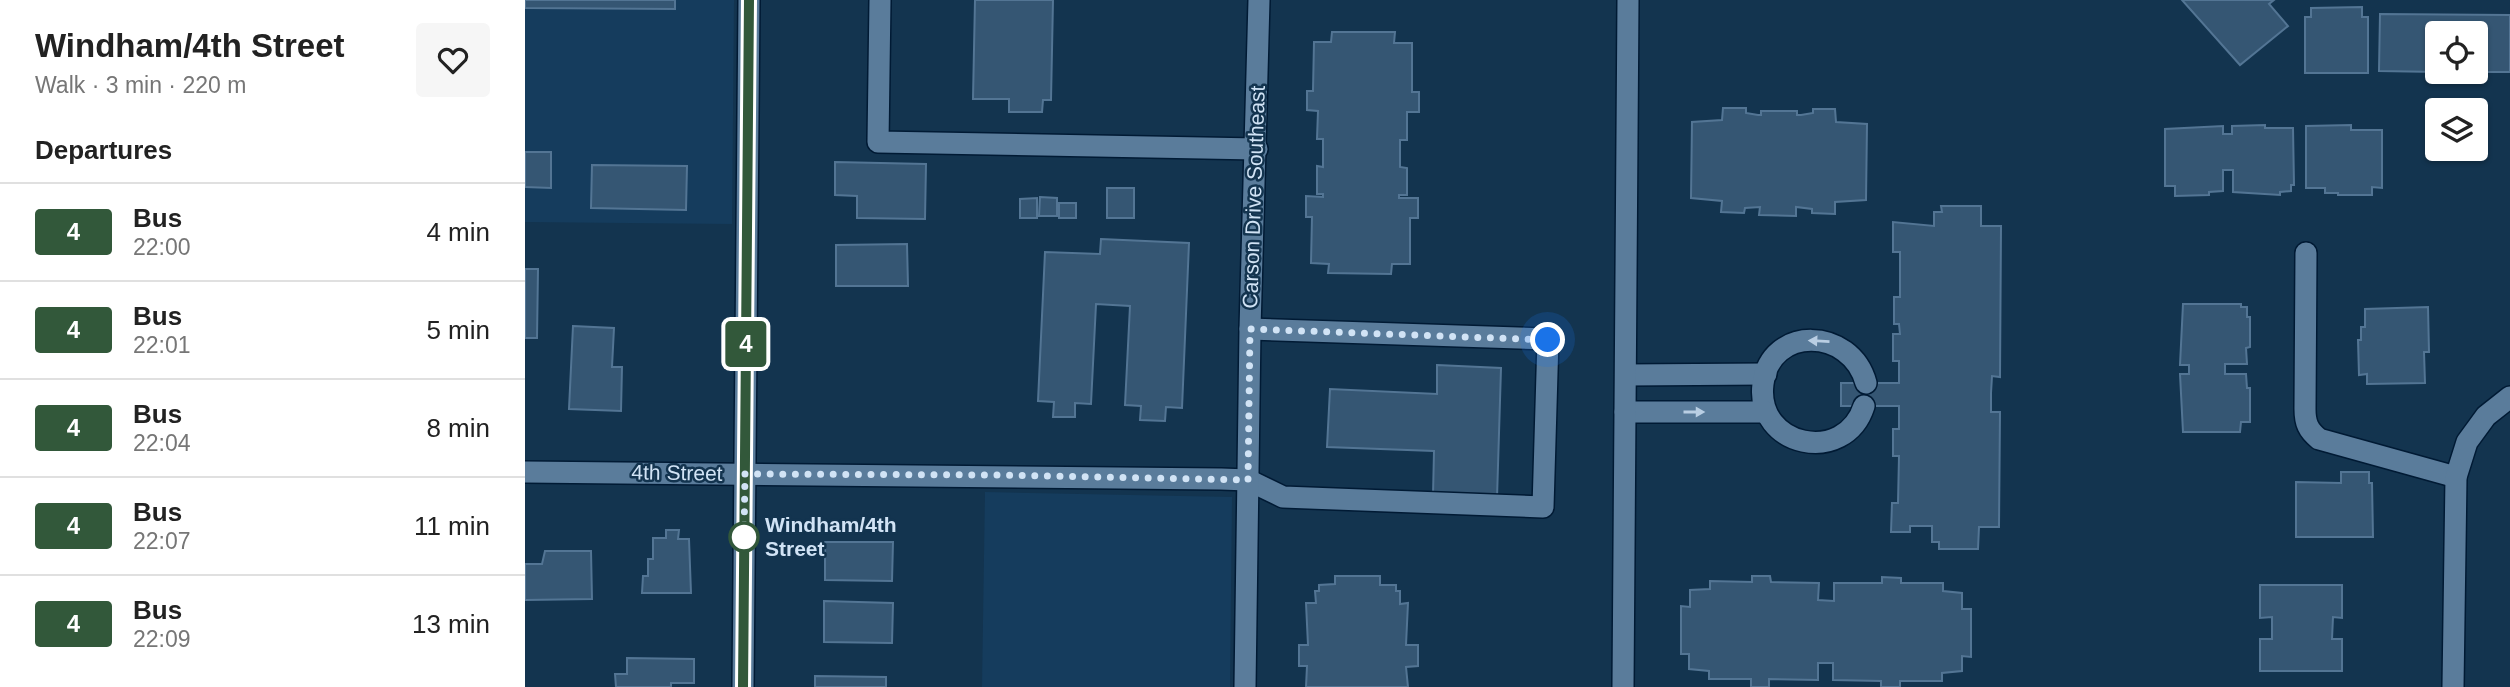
<!DOCTYPE html>
<meta charset="utf-8">
<style>
:root{--surface:#fff;--page:#f6f6f6;--text:#222;--muted:#767676;--line:#e0e0e0}
body{margin:0;font-family:Helvetica,sans-serif;background:var(--page);color:var(--text);height:100vh;display:flex;flex-direction:column;font-size:26px;white-space:nowrap}
*{box-sizing:border-box;margin:0}
p{font-size:23px;color:var(--muted)}
.icon{flex:none;width:38px;height:38px;fill:none;stroke:currentColor;stroke-width:2;stroke-linecap:round;stroke-linejoin:round}
.map{position:relative;flex:1;overflow:hidden}
.sheet{display:flex;flex-direction:column;background:var(--surface);width:525px}
.sheet>*{flex:none}
.badge{padding:0 14px;border-radius:5px;font-size:24px;line-height:46px}
.buttons{position:absolute;left:1900px;top:21px;display:grid;gap:14px}
.buttons a{display:grid;place-items:center;width:63px;height:63px;border-radius:7px;background:var(--surface);box-shadow:0 2px 5px #0004;font-size:35px}
.you{position:absolute;width:35px;height:35px;margin:-18px;border:5px solid #fff;border-radius:50%;background:#1a73e8;box-shadow:0 0 0 10px #1a73e833}
.map>.badge{position:absolute;translate:-50% -50%;box-shadow:0 0 0 4px #fff}
h2{padding:0 35px;font-size:26px;line-height:63px}
.round{display:grid;place-items:center;flex:none;width:74px;height:74px;border-radius:7px;background:var(--page)}
.head{display:flex;align-items:center;justify-content:space-between;height:119px;padding:0 35px}
h1{font-size:33px;font-weight:800;line-height:52px}
ul{padding:0;list-style:none}
li{display:flex;align-items:center;gap:21px;height:98px;padding:0 35px;border-top:2px solid var(--line)}
li div{flex:1}
li b{display:block;font-size:26px}
li em{font-style:normal}
li .badge{min-width:77px;font-weight:700;text-align:center}
main{display:flex;flex:1;min-height:0}
.map>svg:first-child{display:block}
.built{fill:#153c5d}
.building{fill:#355673;stroke:#537594;stroke-width:2}
.lines{fill:none;stroke-linecap:round;stroke-linejoin:round}
.minor-casing{stroke:#001a34;stroke-width:24}
.minor{stroke:#5a7c9b;stroke-width:21}
.oneway{fill:#b9cee3}
.line-casing{stroke:#fff;stroke-width:16}
.line{stroke:#32583a;stroke-width:10}
.walk{stroke:#d1e3f5;stroke-width:7;stroke-dasharray:0 12.6}
.stop-dot{fill:#fff;stroke:#32583a;stroke-width:3.5}
.labels{text-anchor:middle;stroke-width:5;stroke-linejoin:round;paint-order:stroke}
.street-label{font-size:21px;fill:#d1e3f5;stroke:#13344f}
.stop-label{font-size:21px;font-weight:bold;fill:#d1e3f5;stroke:#13344f;text-anchor:start}
</style>
<main>
<section class="sheet">
<div class="head"><div><h1>Windham/4th Street</h1><p>Walk · 3 min · 220 m</p></div><a class="round"><svg class="icon" aria-label="heart" viewBox="0 0 24 24"><path d="M12 20l-8-8c-3-5 5-10 8-4 3-6 11-1 8 4z"/></svg></a></div>
<h2>Departures</h2>
<ul>
<li><span class="badge" style="background:#32583a;color:#fff">4</span><div><b>Bus</b><p>22:00</p></div><em>4 min</em></li>
<li><span class="badge" style="background:#32583a;color:#fff">4</span><div><b>Bus</b><p>22:01</p></div><em>5 min</em></li>
<li><span class="badge" style="background:#32583a;color:#fff">4</span><div><b>Bus</b><p>22:04</p></div><em>8 min</em></li>
<li><span class="badge" style="background:#32583a;color:#fff">4</span><div><b>Bus</b><p>22:07</p></div><em>11 min</em></li>
<li><span class="badge" style="background:#32583a;color:#fff">4</span><div><b>Bus</b><p>22:09</p></div><em>13 min</em></li>
</ul>
</section>
<div class="map">
<svg width="1985" height="687" viewBox="0 0 1985 687">
<rect width="100%" height="100%" fill="#13344f"/>
<g class="built">
<polygon points="0,0 209,0 207,224 0,222"/>
<polygon points="460,492 707,497 705,687 457,687"/>
</g>
<g class="building">
<polygon points="0,0 150,0 150,9 0,8"/>
<polygon points="450,0 528,0 526,100 518,100 517,112 484,112 484,99 448,99"/>
<polygon points="1657,0 1749,0 1744,4 1763,26 1715,65"/>
<polygon points="1837,7 1837,17 1843,17 1843,73 1780,73 1780,17 1786,17 1786,8"/>
<polygon points="1855,14 1985,15 1985,72 1938,72 1951,72 1951,33 1913,33 1913,72 1854,71"/>
<polygon points="807,32 870,32 869,43 887,43 887,92 894,92 894,112 882,112 882,140 875,140 875,167 882,168 882,195 874,195 874,198 893,198 893,218 885,218 885,264 867,264 866,274 803,273 804,264 786,263 787,217 781,217 781,196 798,197 798,194 792,194 792,166 798,167 798,139 792,139 793,111 782,110 782,91 788,91 789,42 806,42"/>
<polygon points="1198,108 1221,108 1221,113 1233,115 1236,115 1236,111 1272,111 1272,115 1276,115 1288,113 1288,109 1310,109 1311,122 1342,124 1341,200 1310,202 1310,214 1287,213 1287,209 1271,207 1271,216 1234,215 1235,207 1220,208 1219,213 1196,212 1197,201 1166,198 1167,122 1197,120"/>
<polygon points="1740,125 1740,128 1768,128 1769,185 1766,185 1766,191 1755,192 1755,195 1708,192 1708,170 1698,170 1698,191 1684,192 1684,195 1650,196 1650,186 1640,186 1640,129 1698,126 1698,134 1707,134 1707,126"/>
<polygon points="1826,125 1826,130 1857,130 1857,188 1847,187 1847,195 1813,195 1813,193 1800,193 1800,188 1781,188 1781,126"/>
<polygon points="0,152 26,152 26,188 0,187"/>
<polygon points="310,162 401,164 400,219 332,218 332,196 310,195"/>
<polygon points="67,165 162,166 161,210 66,208"/>
<rect x="582" y="188" width="27" height="30"/>
<polygon points="515,197 532,198 532,216 514,216"/>
<polygon points="512,198 512,218 495,218 495,199"/>
<rect x="534" y="203" width="17" height="15"/>
<polygon points="1416,206 1456,206 1456,226 1476,226 1475,377 1467,376 1466,393 1466,412 1475,412 1474,527 1454,527 1453,549 1414,549 1414,542 1407,542 1407,526 1385,526 1385,532 1366,532 1367,503 1373,503 1374,456 1368,456 1368,429 1374,429 1374,406 1316,406 1316,383 1374,383 1374,361 1368,361 1368,334 1375,334 1374,324 1369,324 1369,297 1375,297 1375,252 1368,252 1368,222 1409,226 1409,212 1417,212"/>
<polygon points="576,239 664,243 657,408 641,407 640,421 615,420 616,406 600,405 605,306 571,304 566,404 550,403 550,417 528,417 529,402 513,401 520,252 575,254"/>
<polygon points="382,244 383,286 311,286 311,245"/>
<polygon points="0,269 13,269 12,338 0,338"/>
<polygon points="1658,304 1716,304 1716,307 1722,307 1722,317 1725,317 1725,347 1721,348 1722,364 1700,364 1700,374 1721,374 1722,388 1725,388 1725,422 1716,422 1715,432 1658,432 1655,374 1664,374 1664,365 1655,365"/>
<polygon points="1903,307 1904,352 1899,352 1900,383 1842,384 1842,374 1834,375 1833,340 1836,340 1836,327 1840,327 1840,309"/>
<polygon points="48,326 89,328 87,367 97,367 96,411 44,409"/>
<polygon points="912,365 976,368 972,498 908,496 909,451 802,447 805,389 912,394"/>
<polygon points="1816,472 1844,472 1844,483 1847,483 1848,537 1771,537 1771,482 1816,483"/>
<polygon points="141,530 154,530 153,539 164,539 166,593 117,593 118,576 123,576 123,559 128,559 128,538 141,538"/>
<polygon points="300,542 368,542 367,581 300,580"/>
<polygon points="20,551 66,551 67,599 0,600 0,564 17,564"/>
<polygon points="810,576 855,576 855,585 871,585 871,591 875,591 875,604 883,603 881,645 893,645 893,666 881,667 883,687 781,687 782,666 774,666 774,645 783,645 781,603 791,603 790,591 794,591 794,585 810,584"/>
<polygon points="1227,576 1245,576 1246,582 1294,583 1293,600 1309,601 1309,583 1357,583 1357,577 1376,578 1376,583 1418,583 1418,591 1437,593 1437,609 1446,609 1446,657 1437,656 1437,671 1417,673 1417,681 1375,681 1375,687 1356,687 1356,681 1308,680 1308,663 1293,663 1293,680 1244,679 1244,687 1226,687 1226,679 1184,679 1184,671 1164,669 1164,654 1156,654 1156,606 1165,607 1165,590 1185,589 1185,581 1227,582"/>
<polygon points="1735,585 1817,585 1817,618 1808,617 1807,639 1817,639 1817,671 1735,671 1735,639 1747,639 1747,617 1735,618"/>
<polygon points="299,601 368,603 367,643 299,642"/>
<polygon points="102,658 169,659 169,683 146,683 146,687 91,687 90,674 102,674"/>
<polygon points="290,676 361,677 361,687 290,687"/>
</g>
<g class="lines">
<defs>
<g id="minor">
<polyline points="355,0 353,142 732,149"/>
<path d="M1781 253 1780 409C1780 423 1783 430 1794 439L1931 477"/>
<polyline points="1101,375 1241,374"/>
<path d="M1339 406C1320 466 1230 447 1238 384 1245 325 1326 327 1341 383"/>
<polyline points="1100,412 1241,412"/>
<polyline points="0,472 696,479 723,480 758,497 1018,507 1023,339 725,329"/>
<polyline points="218,687 224,0"/>
<polyline points="720,687 725,329 734,0"/>
<polyline points="1098,687 1103,0"/>
<polyline points="1928,687 1931,477 1942,442 1961,416 1985,397"/>
</g>
</defs>
<use href="#minor" class="minor-casing"/>
<use href="#minor" class="minor"/>
</g>
<defs><path id="oneway-solid" d="M-6-.8H1V-3.2L6.5 0L1 3.2V.8H-6Z" transform="scale(1.75)"/></defs>
<g class="oneway">
<use href="#oneway-solid" transform="translate(1294 341) rotate(-177)"/>
<use href="#oneway-solid" transform="translate(1169 412)"/>
</g>
<g class="lines">
<defs>
<polyline id="line" points="218,687 224,0"/>
</defs>
<use href="#line" class="line-casing"/>
<use href="#line" class="line"/>
<polyline class="walk" points="219,537 220,474 471,475 723,480 725,329 1023,340"/>
</g>
<circle class="stop-dot" cx="219" cy="537" r="14"/>
<g class="labels">
<g class="street-label">
<text transform="translate(729 197) rotate(-88)" y="7">Carson Drive Southeast</text>
<text transform="translate(152 473) rotate(1)" y="7">4th Street</text>
</g>
<g class="stop-label">
<text x="240" y="532">Windham/4th<tspan x="240" dy="24">Street</tspan></text>
</g>
</g>
</svg>
<div class="buttons">
<a><svg class="icon" aria-label="locate" viewBox="0 0 24 24"><circle cx="12" cy="12" r="6"/><path d="M12 2v4M12 18v4M2 12h4M18 12h4"/></svg></a>
<a><svg class="icon" aria-label="layers" viewBox="0 0 24 24"><path d="M12 4l9 5-9 5-9-5zM3 14l9 5 9-5"/></svg></a>
</div>
<div class="you" style="left:1023px;top:340px"></div>
<b class="badge" style="left:221px;top:344px;background:#32583a;color:#fff">4</b>
</div>
</main>
